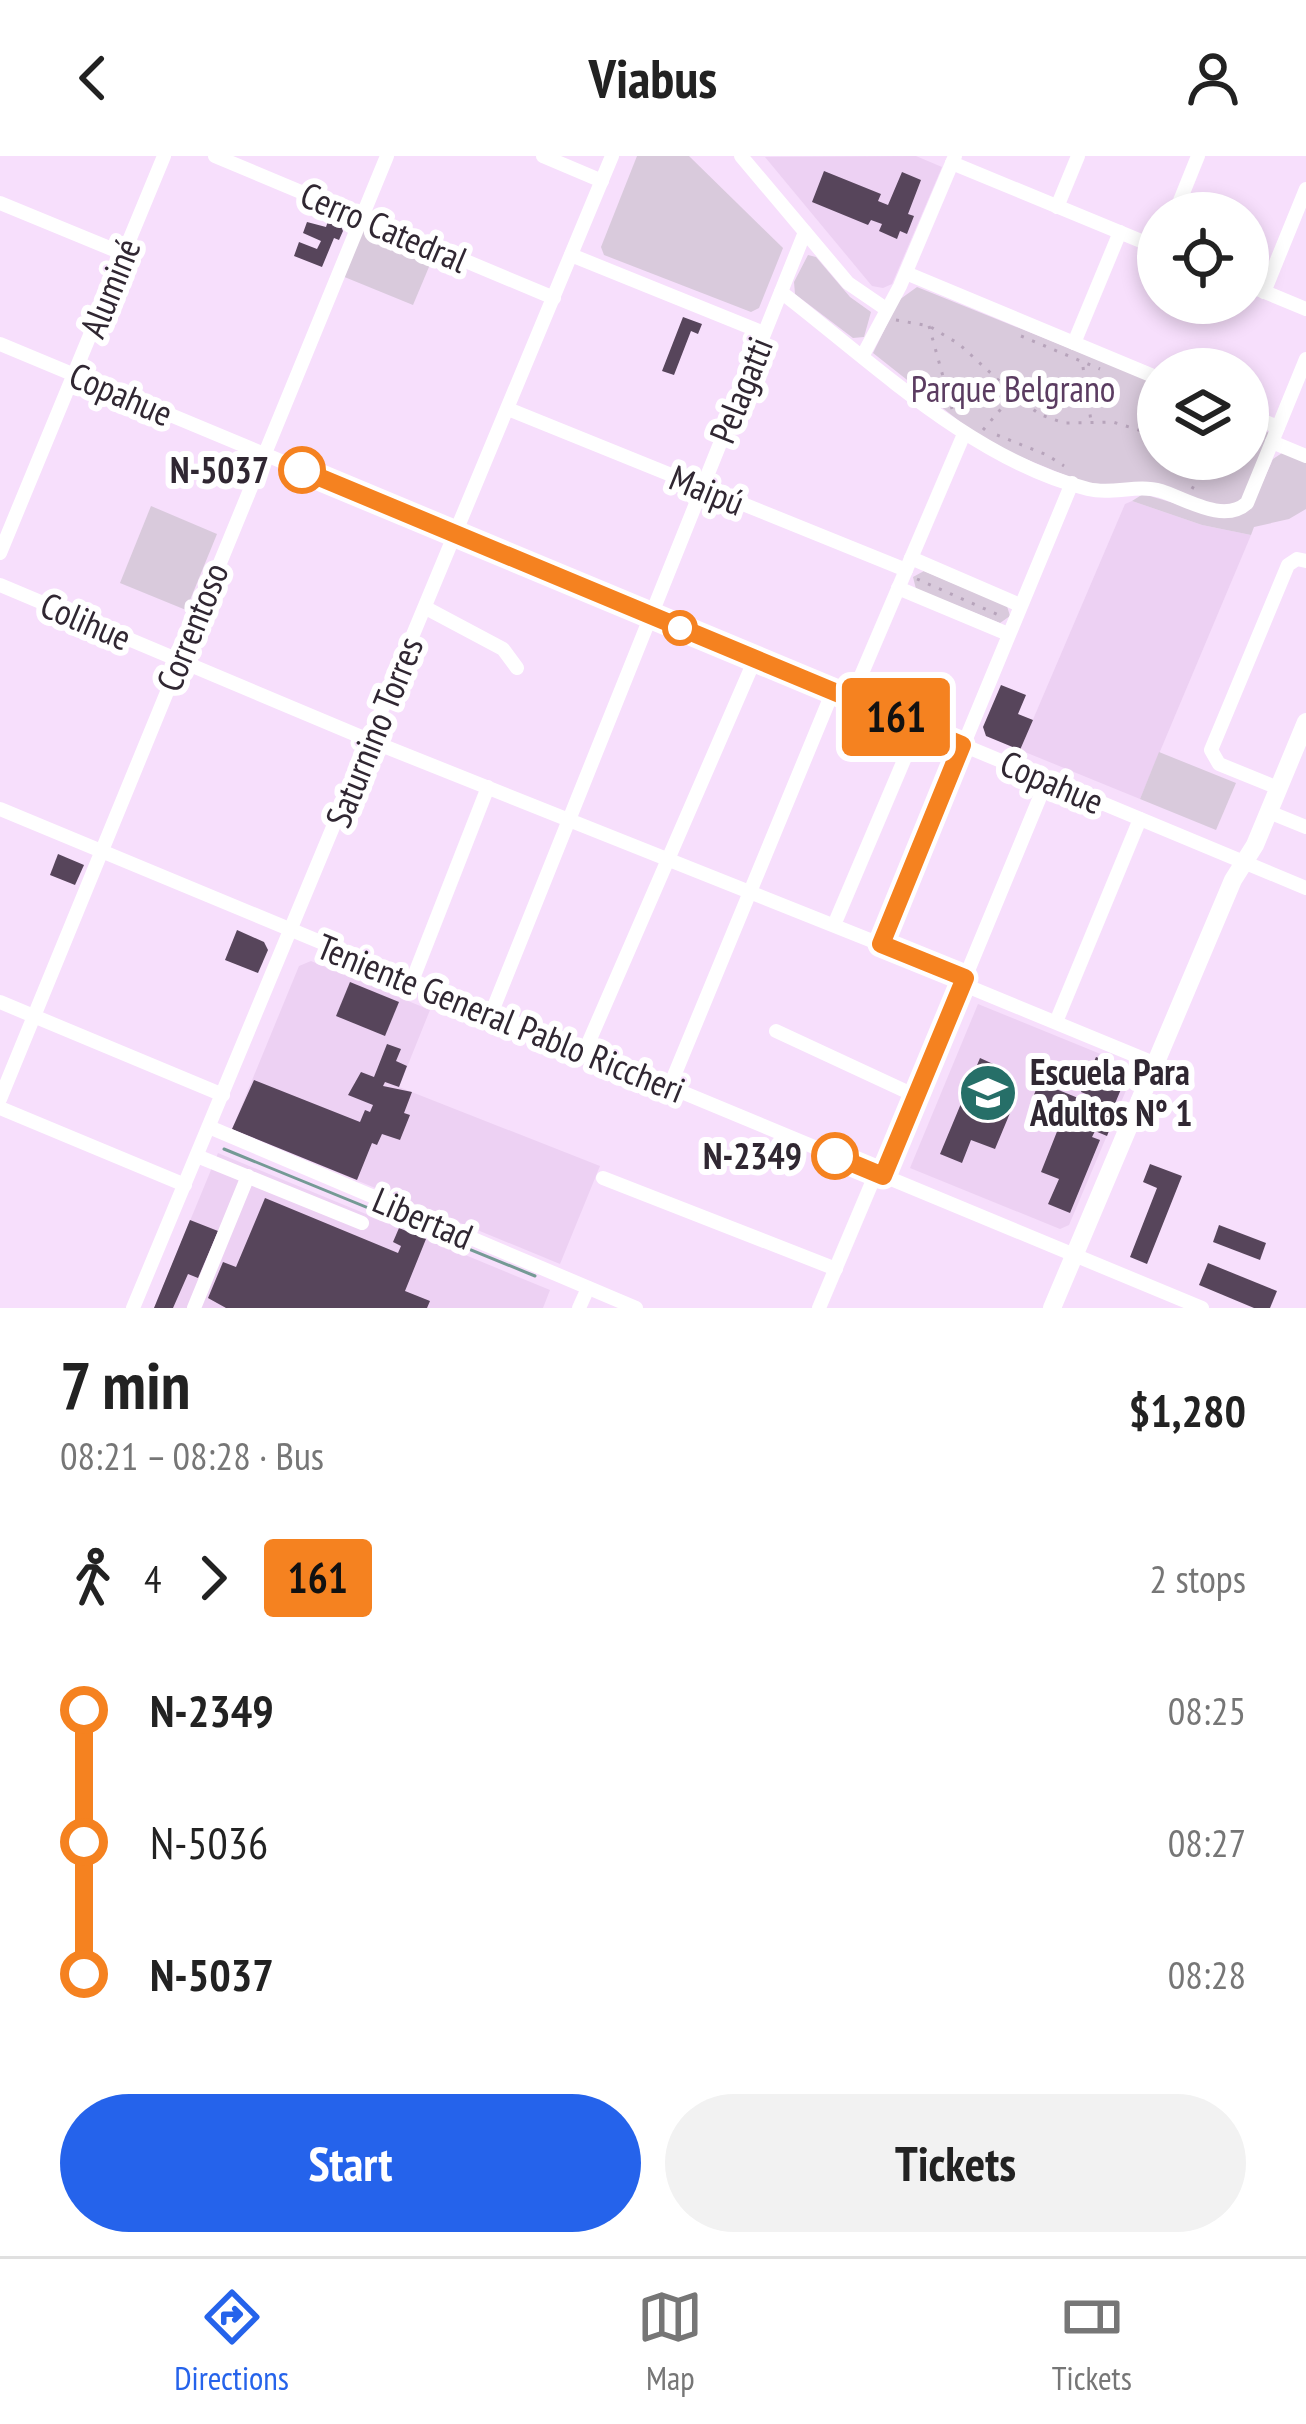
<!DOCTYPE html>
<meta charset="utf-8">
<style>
:root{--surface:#fff;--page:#f2f2f2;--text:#222;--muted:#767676;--line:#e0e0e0;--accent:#2563eb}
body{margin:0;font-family:"PT Sans Narrow",sans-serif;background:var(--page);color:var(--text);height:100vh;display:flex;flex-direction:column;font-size:45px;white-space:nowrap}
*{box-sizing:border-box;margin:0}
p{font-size:39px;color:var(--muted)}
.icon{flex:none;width:66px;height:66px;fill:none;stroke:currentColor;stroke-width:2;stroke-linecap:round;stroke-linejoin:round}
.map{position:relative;height:1152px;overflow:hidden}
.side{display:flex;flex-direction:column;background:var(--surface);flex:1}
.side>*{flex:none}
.badge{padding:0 24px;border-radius:9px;font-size:42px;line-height:78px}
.tools{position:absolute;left:1137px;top:36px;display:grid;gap:24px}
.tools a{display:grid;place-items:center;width:132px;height:132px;border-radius:50%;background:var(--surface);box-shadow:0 6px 18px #0003;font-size:60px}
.map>.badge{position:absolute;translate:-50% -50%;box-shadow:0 0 0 6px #fff}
.legs{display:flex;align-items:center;gap:18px;height:132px;padding:0 60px;font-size:39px}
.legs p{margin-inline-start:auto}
.headline{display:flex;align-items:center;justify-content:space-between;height:204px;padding:0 60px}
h1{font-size:66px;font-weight:700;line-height:90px}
.cta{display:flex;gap:24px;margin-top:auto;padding:24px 60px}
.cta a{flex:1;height:138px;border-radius:72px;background:var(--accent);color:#fff;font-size:48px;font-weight:700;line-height:138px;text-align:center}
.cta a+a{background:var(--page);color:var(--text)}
ul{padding:0 60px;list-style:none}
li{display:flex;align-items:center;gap:42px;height:132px;font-size:45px}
li i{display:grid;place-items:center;width:18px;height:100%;margin:0 15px;background:currentColor}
li i::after{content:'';width:30px;height:30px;margin:-15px;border:9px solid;border-radius:50%;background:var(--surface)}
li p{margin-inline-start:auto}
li:first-child i{background:linear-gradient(#0000 50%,currentColor 0)}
li:last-child i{background:linear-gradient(currentColor 50%,#0000 0)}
header{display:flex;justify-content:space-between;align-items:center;height:156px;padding:0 60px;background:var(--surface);font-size:54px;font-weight:700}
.menu{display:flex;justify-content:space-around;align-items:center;height:168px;border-top:3px solid var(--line);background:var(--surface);font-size:33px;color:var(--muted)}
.menu a{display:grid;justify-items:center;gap:6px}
.menu .on{color:var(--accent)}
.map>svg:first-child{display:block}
.built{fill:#edd1f3}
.green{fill:#d9cadc}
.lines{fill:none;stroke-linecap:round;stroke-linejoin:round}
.stream{stroke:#759a95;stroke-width:3}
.building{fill:#57455b}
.path{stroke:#b7a4bb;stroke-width:3;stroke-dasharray:3 9;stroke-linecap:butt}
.minor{stroke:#fff;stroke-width:14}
.major{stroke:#fff;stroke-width:18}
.line-1-casing{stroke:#fff;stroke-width:27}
.line-1{stroke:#f58220;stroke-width:18}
.stop-1-dot{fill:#fff;stroke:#f58220;stroke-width:6}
.labels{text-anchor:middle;stroke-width:12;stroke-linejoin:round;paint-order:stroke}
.street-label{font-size:36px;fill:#302732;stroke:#fff}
.park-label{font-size:36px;fill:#5b3c61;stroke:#fff}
.stop-label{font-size:36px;font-weight:bold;fill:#302732;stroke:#fff;text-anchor:end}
.poi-label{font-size:36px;font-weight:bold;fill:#302732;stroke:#fff;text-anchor:start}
</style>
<header><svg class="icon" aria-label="back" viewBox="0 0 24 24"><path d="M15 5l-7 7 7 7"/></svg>Viabus<svg class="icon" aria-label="person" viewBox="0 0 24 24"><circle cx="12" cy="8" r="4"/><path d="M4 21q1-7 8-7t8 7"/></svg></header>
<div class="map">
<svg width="1306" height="1152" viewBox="0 0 1306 1152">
<rect width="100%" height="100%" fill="#f7dffc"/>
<g class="built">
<polygon points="916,0 942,11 892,128 883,132 872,130 765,1"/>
<polygon points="1132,345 1202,369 1251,379 1140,643 1020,594 1125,348"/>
<polygon points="311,805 430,854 399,931 600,1010 560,1108 232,973 299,810"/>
<polygon points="978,848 1130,910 1133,918 1069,1069 1060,1073 910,1012"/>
<polygon points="218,997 550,1134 543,1152 154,1152"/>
</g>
<g class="green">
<polygon points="637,0 689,0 783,92 759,152 751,156 604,99 601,91"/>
<polygon points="364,72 434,99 413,149 342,120"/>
<polygon points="808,99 816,101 850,141 871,156 864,181 853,182 795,138 794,126"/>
<polygon points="917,131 1158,228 1158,303 1248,303 1248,265 1269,277 1240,348 1213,349 1089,329 987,287 873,197 899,144"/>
<polygon points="1282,297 1306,306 1306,353 1289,363 1254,371 1251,379 1202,369 1132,345 1143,338 1211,358 1238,360 1251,352 1273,303"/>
<polygon points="151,350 217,378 186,454 120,427"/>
<polygon points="924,415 1007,450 1010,460 1000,467 916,433 913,421"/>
<polygon points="1159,596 1236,627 1216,674 1140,643"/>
</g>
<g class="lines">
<polyline class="stream" points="224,993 535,1120"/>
</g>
<g class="building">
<polygon points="824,15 881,38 878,45 888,49 902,16 921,24 908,58 914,60 907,78 900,75 897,83 879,75 882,68 871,64 868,69 812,46"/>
<polygon points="329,62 339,66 343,75 339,84 334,82 322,111 294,100 299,86 317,93 321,85 303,77 307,66 326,71"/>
<polygon points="683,161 702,168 698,178 691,175 674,219 662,215"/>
<polygon points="1001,529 1026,539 1018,558 1033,564 1020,594 986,580 983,571"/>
<polygon points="58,698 84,709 75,729 50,719"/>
<polygon points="237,774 264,786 268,794 258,817 225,804"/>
<polygon points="350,826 399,846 385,880 336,860"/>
<polygon points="387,888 401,893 396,905 407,910 399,931 385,926 383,930 412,936 404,957 410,959 400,984 382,978 377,989 372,987 357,1024 232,973 254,924 360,966 365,954 370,956 373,949 348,939 361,916 374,921"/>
<polygon points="1096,901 1129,914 1114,950 1105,947 1103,952 1116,957 1107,980 1095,975 1092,981 1100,984 1070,1057 1048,1048 1059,1023 1041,1016 1060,968 1078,975 1080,969 1030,949 1039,926 1083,944 1086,938 1081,936"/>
<polygon points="980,902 1002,912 992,936 1015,945 995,993 971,984 962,1007 940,998"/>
<polygon points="1150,1008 1182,1020 1147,1108 1130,1101 1157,1032 1143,1026"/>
<polygon points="265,1042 398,1097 401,1090 393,1086 399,1072 426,1083 405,1135 430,1145 427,1152 226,1152 208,1142 223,1106 236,1111"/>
<polygon points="190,1064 218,1075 198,1122 188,1118 173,1152 154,1152"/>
<polygon points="1219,1069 1266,1087 1260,1104 1213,1086"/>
<polygon points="1208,1107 1277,1135 1270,1152 1254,1152 1199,1129"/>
</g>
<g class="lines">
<g class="path">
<polyline points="896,164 929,170 959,188 1020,244 1041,259 1064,267 1113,266 1158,280"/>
<polyline points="929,170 952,253"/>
<polyline points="1021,180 1100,213"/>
<polyline points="1083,211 1091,265"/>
<polyline points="983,274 1012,240"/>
<polyline points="997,279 1047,299 1064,310"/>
<polyline points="1248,287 1261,279"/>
<polyline points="1204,303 1202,311 1210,319 1219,313 1217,303"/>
<polyline points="1192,333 1202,315"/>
<polyline points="917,423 1001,460"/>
</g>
<g class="minor">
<polyline points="215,0 554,142"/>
<polyline points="543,0 602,25"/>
<polyline points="741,0 848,127 886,153"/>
<polyline points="952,7 1158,92"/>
<polyline points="0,47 124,98"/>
<polyline points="1057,51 1078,0"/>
<polyline points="1175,57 1198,0"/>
<polyline points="571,99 764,177"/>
<polyline points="906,117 1158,222"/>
<polyline points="1248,129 1306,153"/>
<path d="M781 136C872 206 974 305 1088 333 1112 339 1137 328 1161 335 1186 343 1224 368 1247 347L1306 203"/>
<polyline points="1264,136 1306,33"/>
<polyline points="1074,187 1120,76"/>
<polyline points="0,188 1306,732"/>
<polyline points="863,199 900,130 955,0"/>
<polyline points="508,253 906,414"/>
<polyline points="1248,259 1278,271"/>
<polyline points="1272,286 1306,300"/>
<polyline points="0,397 164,0"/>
<polyline points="911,402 1020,449"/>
<polyline points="0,429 371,585 965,822"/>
<polyline points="898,432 1008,478"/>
<polyline points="426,452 503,493 517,512"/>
<polyline points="851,543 964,278"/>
<polyline points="1278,632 1219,608 1211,594 1288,409 1297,403 1306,405"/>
<polyline points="0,653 1202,1152"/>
<polyline points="1269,656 1306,671"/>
<polyline points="834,769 918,571"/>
<polyline points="881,788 1072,327"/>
<polyline points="412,825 488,631"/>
<polyline points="962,828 1156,908"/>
<polyline points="0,846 223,939"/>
<polyline points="491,858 805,76"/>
<polyline points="1056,866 1140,663"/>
<polyline points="776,875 916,940"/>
<polyline points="584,897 755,503"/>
<polyline points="669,932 833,535"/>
<polyline points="0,943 387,0"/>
<polyline points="0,952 185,1029"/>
<polyline points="209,971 636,1152"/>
<polyline points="197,1000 362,1067"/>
<polyline points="883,1020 1047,624"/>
<polyline points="603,1022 836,1113"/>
<polyline points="133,1152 612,0"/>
<polyline points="194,1152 248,1020"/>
<polyline points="579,1152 588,1132"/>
<polyline points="819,1152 876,1017"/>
</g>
<polyline class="major" points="1052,1152 1233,724 1255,689 1306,566"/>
</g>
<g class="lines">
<defs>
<polyline id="line-1" points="302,314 962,589 881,788 965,822 883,1020 835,1000"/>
</defs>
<use href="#line-1" class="line-1-casing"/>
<use href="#line-1" class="line-1"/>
</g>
<defs>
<symbol id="university-disc" viewBox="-11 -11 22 22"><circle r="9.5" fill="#266f68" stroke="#fff"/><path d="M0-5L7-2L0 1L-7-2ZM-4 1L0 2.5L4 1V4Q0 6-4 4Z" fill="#fff"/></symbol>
</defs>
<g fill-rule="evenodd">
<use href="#university-disc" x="955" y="904" width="66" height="66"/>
</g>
<g class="stop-1-dot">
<circle cx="302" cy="314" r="21"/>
<circle cx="680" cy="472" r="15"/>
<circle cx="835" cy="1000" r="21"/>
</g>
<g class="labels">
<g class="street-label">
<text transform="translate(384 71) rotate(23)" y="13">Cerro Catedral</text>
<text transform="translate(110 132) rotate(-68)" y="13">Aluminé</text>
<text transform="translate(741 234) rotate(-68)" y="13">Pelagatti</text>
<text transform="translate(121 238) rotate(23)" y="13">Copahue</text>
<text transform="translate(707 334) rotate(22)" y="13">Maipú</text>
<text transform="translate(86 465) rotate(23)" y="13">Colihue</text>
<text transform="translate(192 471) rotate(-68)" y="13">Correntoso</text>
<text transform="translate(374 576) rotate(-68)" y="13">Saturnino Torres</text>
<text transform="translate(1052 626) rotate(23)" y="13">Copahue</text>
<text transform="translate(501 862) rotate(22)" y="13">Teniente General Pablo Riccheri</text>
<text transform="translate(423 1062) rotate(23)" y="13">Libertad</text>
</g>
<g class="park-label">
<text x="1013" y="246">Parque Belgrano</text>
</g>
<g class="stop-label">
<text x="269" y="327">N-5037</text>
<text x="802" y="1013">N-2349</text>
</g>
<g class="poi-label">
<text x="1030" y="929">Escuela Para<tspan x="1030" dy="41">Adultos N° 1</tspan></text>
</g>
</g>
</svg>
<div class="tools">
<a><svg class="icon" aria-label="locate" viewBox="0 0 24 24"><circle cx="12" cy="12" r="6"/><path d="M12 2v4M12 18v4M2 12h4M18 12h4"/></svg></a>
<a><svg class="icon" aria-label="layers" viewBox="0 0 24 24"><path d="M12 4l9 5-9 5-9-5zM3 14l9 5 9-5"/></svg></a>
</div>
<b class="badge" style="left:896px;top:561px;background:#f58220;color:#111">161</b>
</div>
<section class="side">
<div class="headline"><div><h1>7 min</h1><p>08:21 – 08:28 · Bus</p></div><b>$1,280</b></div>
<div class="legs"><svg class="icon" aria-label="walk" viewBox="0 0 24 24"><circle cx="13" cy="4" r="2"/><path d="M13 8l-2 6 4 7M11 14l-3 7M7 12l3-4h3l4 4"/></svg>4<svg class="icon" aria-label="forward" viewBox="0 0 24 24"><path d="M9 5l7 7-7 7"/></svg><b class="badge" style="background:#f58220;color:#111">161</b><p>2 stops</p></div>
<ul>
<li><i style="color:#f58220"></i><b>N-2349</b><p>08:25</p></li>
<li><i style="color:#f58220"></i><span>N-5036</span><p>08:27</p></li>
<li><i style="color:#f58220"></i><b>N-5037</b><p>08:28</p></li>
</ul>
<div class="cta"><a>Start</a><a>Tickets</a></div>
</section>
<nav class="menu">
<a class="on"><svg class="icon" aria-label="directions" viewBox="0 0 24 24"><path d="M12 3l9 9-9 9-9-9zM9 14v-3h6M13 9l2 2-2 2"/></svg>Directions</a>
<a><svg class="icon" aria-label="map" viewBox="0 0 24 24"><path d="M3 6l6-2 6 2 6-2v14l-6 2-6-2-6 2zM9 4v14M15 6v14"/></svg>Map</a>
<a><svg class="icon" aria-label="tickets" viewBox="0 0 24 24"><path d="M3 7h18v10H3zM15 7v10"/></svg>Tickets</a>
</nav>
